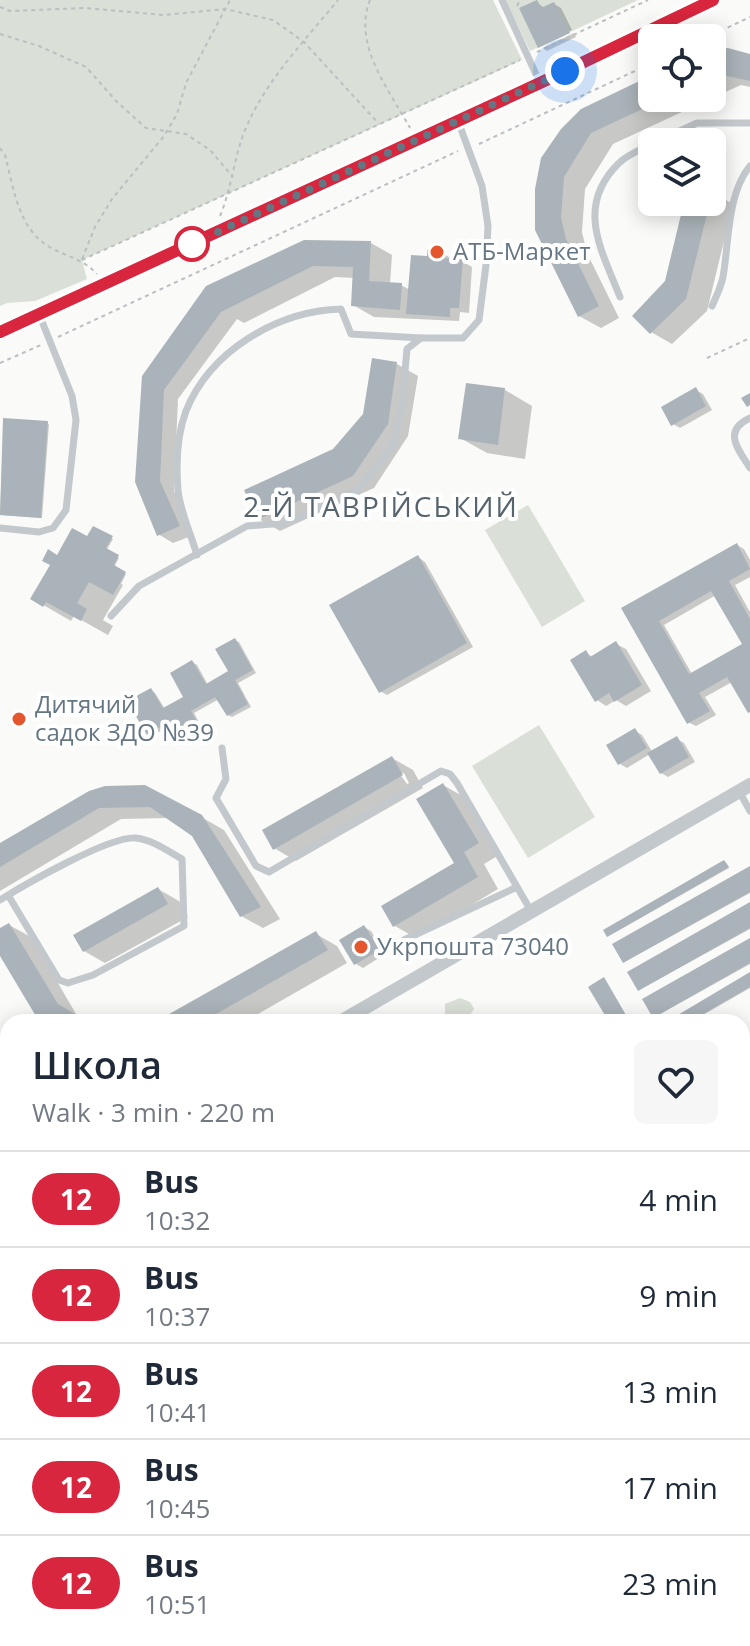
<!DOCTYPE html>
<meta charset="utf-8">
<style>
:root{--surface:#fff;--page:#f6f6f7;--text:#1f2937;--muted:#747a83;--line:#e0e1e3}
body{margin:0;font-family:"Open Sans",sans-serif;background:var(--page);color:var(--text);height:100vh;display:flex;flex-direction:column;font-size:30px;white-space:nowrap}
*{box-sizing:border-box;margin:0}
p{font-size:26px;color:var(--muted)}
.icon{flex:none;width:44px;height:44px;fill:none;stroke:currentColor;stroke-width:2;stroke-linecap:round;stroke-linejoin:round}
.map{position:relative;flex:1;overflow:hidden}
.panel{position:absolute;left:0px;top:1014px;width:750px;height:632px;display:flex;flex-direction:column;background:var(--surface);border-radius:24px 24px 0 0;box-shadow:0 4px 20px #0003}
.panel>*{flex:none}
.badge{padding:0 16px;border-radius:26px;font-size:28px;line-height:52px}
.controls{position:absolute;left:638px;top:24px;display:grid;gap:16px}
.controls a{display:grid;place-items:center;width:88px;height:88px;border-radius:12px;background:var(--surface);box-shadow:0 4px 20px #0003;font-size:40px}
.you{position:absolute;width:40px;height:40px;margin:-20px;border:6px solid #fff;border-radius:50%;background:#1a73e8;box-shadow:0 0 0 12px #1a73e833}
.map>.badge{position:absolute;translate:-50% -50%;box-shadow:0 0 0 4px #fff}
.round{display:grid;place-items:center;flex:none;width:84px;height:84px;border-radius:12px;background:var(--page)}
.overview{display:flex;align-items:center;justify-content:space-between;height:136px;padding:0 32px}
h1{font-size:38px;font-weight:600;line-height:60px}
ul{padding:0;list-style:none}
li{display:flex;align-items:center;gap:24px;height:96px;padding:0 32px;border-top:2px solid var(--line)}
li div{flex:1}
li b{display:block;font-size:30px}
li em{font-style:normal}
li .badge{min-width:88px;font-weight:700;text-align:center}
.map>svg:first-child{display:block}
.green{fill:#dadfd7}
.shadow{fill:#0003;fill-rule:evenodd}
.building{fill:#aab3b9;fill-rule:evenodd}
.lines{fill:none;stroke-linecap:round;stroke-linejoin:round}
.path{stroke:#bbbfc2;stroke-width:2;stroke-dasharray:4 4;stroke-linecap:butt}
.lane{stroke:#c3c8cc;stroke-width:7}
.street{stroke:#c3c8cc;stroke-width:14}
.line-casing{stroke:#fff;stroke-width:18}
.line{stroke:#d7263d;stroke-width:12}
.walk{stroke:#657683;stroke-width:8;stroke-dasharray:0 14.4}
.stop-dot{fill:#fff;stroke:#d7263d;stroke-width:4}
.poi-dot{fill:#e4572e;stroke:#fff;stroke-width:3}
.labels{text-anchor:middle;stroke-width:8;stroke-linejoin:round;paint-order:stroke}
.poi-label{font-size:24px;fill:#657683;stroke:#fff;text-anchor:start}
.quarter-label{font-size:28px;letter-spacing:2px;fill:#57646e;stroke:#fff}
</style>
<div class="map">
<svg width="750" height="1646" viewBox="0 0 750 1646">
<rect width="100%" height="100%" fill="#fafaf8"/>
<g class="green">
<polygon points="0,0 493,0 522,60 82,260 87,279 35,301 7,303 0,306"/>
<polygon points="505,0 638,0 530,51"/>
<polygon points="528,505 585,601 542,627 485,530"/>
<polygon points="539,725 595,817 528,858 472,766"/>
<polygon points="460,998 470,1002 474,1009 465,1022 445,1022 445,1004"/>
</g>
<g class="shadow">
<polygon points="537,2 545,9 554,4 561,8 572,30 541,45 541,48"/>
<polygon points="574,33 576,37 547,51 543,48"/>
<polygon points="712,52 750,56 750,87 741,85 712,98"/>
<polygon points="652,77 652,98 712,98 613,144 585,189 582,232 587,253 619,318 601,328 579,316 543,159"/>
<polygon points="712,192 733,204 707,311 672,344 651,332 667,282 686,202 712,202"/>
<polygon points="371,243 392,255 390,284 401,285 410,290 428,259 443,253 453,260 462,261 472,267 469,313 460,312 459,321 374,317 353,305 354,278 335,277 244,323 237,319 178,399 174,491 194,535 173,543 158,534 144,377 208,288"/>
<polygon points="397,364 418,376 408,436 374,488 280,531 259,519 334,451 365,415"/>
<polygon points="467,385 505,390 532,406 525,459 487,453 460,438"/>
<polygon points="696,390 703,394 712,410 680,428 673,424"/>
<polygon points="4,420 49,424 42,518 0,515"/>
<polygon points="94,528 113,539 106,551 119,558 114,567 126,574 121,584 123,585 103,620 113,626 108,635 74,616 71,621 33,599 57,557 88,539"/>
<path d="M737 545 744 549 750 560V577L735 585 750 612V712L732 682 705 697 716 715 696 726 688 722 624 609ZM716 595 744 645 692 674 664 625Z"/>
<polygon points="418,557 425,562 473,647 387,695 380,691"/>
<polygon points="235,640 239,642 256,673 238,683 251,707 232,717 228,715 219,699 194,713 205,733 185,745 180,743 170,725 152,736 148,733 151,690 155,693 165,709 186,697 192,662 197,665 208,685 231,672"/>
<polygon points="616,644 626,649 651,691 626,706 616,700 606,706 597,700 586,653 593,657"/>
<polygon points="635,731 642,735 653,753 677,739 684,743 695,762 668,777 661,773 650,754 627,768 620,764"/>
<path d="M392 758 413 770 423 788 296 861 274 848ZM399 773H404L409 783 407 784Z"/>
<polygon points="443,785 464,797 499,855 484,864 498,889 416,938 395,926 456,864"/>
<polygon points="90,793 201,817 224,830 280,919 263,928 241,916 194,835 169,818 121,819 0,891 0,845"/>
<polygon points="726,863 729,868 609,936"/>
<polygon points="750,868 750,893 624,962"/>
<polygon points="158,889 179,901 188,917 105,963 84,951"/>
<polygon points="750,905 750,929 639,990"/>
<polygon points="9,925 31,937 79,1019 85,1022 47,1022 0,952 0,930"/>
<polygon points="364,927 371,931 385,954 363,968 356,964"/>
<polygon points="316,934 337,946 347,963 244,1022 159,1022"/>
<polygon points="750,940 750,964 655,1017"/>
<polygon points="750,975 750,988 691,1022 670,1022"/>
<polygon points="8,1125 8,1171 0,1176 0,1130"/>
</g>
<g class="building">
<polygon points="537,0 541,8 554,2 570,33 538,48 519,8"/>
<polygon points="728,48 750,54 750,81 718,74 712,77 712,50"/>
<polygon points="652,75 652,98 666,98 591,133 564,177 561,218 566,239 599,306 578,317 535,230 535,189 541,158 561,129 581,109"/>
<polygon points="684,202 710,202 686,299 650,334 632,316 665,281"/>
<polygon points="304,240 371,241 369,281 402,283 400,310 351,306 353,267 313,266 221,312 164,390 160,481 180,526 157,536 135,482 142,376 206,286"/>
<polygon points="427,250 444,251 443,258 463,259 459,308 450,308 450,317 406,314 411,255 427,256"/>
<polygon points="372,358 397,362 388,424 353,476 257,520 244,490 333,449 363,414"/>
<polygon points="466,383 505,388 498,445 458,439"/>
<polygon points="696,387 706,406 671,426 661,407"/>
<polygon points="750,393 750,405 747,407 741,398"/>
<polygon points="3,418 48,421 41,518 0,515"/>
<polygon points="93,526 113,536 106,548 119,555 114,565 126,572 113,595 89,582 77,603 87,609 81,621 46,602 43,607 30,599 50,565 42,561 48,549 57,555 72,528 87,536"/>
<path d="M737 543 750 569 729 581 750 619V712L748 713 727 677 699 693 710 711 687 724 621 608ZM711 591 742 644 689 674 659 621Z"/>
<polygon points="418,555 467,643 379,693 329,605"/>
<polygon points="235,638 253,670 235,680 248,704 227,716 215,697 191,711 202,731 179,744 167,723 147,735 127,701 151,688 163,708 183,697 170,673 192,660 206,684 228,671 215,649"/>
<polygon points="616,641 642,685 614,702 609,693 595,702 570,660 586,650 590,657"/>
<polygon points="635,728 647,748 618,765 606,745"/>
<polygon points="677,736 689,757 660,774 647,753"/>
<polygon points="392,756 403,775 273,850 262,830"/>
<polygon points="443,783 479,843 464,852 478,877 393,927 381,906 454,863 416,799"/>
<polygon points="145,785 202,815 261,907 240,917 192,836 150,807 99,808 0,867 0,843 89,791 105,786"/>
<polygon points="724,860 729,867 607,937 603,930"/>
<polygon points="750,866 750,892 623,963 612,944"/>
<polygon points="158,887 168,904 83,952 73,935"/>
<polygon points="750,902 750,928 638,991 627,972"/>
<polygon points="9,923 58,1004 88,1022 43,1022 37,1018 0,956 0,928"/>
<polygon points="364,925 380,950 354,965 339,940"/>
<polygon points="316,931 328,950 202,1022 155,1022"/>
<polygon points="750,938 750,963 653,1018 642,999"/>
<polygon points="750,972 750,987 689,1022 666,1022"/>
<polygon points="604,977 630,1022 609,1022 588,987"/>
<polygon points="8,1123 8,1147 0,1152 0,1128"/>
<polygon points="8,1447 8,1481 0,1485 0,1452"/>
<polygon points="153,1638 178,1638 182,1645 157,1646"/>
<polygon points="290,1638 301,1638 303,1643 312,1639 316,1646 288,1646 285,1640"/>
</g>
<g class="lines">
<g class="path">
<path d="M370 0C352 45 390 91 410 128"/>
<polyline points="517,6 520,0"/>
<polyline points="0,7 10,11 85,8 164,15 225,9 273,20 304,42 379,124"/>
<polyline points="0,34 39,46 86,67 117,102 146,128 186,134 210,150 233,177"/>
<polyline points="706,38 750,17"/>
<polyline points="537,52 648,0"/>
<polyline points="479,144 652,63"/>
<path d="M0 148 5 155C14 189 18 231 53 249 69 257 84 260 97 274"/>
<path d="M220 216C233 185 234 152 249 121 270 76 307 38 338 0"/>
<polyline points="82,259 95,227 112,199 164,136 177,114 186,83 230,0"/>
<polyline points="82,260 520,60"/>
<polyline points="58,337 458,151"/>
<polyline points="707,358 750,338"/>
<polyline points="0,363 41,345"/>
<polyline points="0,1441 8,1436"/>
<polyline points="0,1620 8,1616"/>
<polyline points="240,1646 254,1638"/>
<polyline points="518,1646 527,1638"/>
</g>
<g class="lane">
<polyline points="502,0 540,83"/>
<polyline points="656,142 697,123 750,123"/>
<path d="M620 297C601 249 575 206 619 163 627 155 642 149 652 144"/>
<path d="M712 306C716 297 721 287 723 277 729 243 727 193 750 166"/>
<path d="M750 418C722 431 738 449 750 468"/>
<polyline points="0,528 39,532 53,528 66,510 76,420 72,396 39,314"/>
<path d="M197 555C191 534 180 511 178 490 176 465 177 435 186 411 210 351 277 311 341 309L351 334 421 338"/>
<polyline points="111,616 139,586 247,526 285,523 358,490 393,445 402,404 407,349 421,338 463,338 479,320 486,265 488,226 482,186 458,121"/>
<polyline points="222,748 226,779 216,798 256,866 269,872 441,771 450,774 457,783 531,911"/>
<polyline points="739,791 750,811"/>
<path d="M0 900C24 885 111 835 136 838 153 840 168 851 182 859L184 926 93 975 68 983 59 980 8 895"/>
<polyline points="404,940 517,887"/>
<polyline points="0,1050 8,1049"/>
<polyline points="0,1171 8,1166"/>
</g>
<g class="street">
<polyline points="0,332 540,83 713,0"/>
<polyline points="340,1022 750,785"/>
<polyline points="0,1220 8,1216"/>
</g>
</g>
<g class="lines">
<defs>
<polyline id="line" points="0,332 540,83 713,0"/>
</defs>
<use href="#line" class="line-casing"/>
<use href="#line" class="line"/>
<polyline class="walk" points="192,244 565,71"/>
</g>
<circle class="stop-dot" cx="192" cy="244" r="16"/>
<g class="poi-dot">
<circle cx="437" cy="252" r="8"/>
<circle cx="19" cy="719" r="8"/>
<circle cx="361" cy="947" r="8"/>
</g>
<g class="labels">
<g class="poi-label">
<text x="453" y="260">АТБ-Маркет</text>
<text x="35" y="713">Дитячий<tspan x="35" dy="28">садок ЗДО №39</tspan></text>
<text x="377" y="955">Укрпошта 73040</text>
</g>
<g class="quarter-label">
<text x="381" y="517">2-Й ТАВРІЙСЬКИЙ</text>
</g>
</g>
</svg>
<div class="controls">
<a><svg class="icon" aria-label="locate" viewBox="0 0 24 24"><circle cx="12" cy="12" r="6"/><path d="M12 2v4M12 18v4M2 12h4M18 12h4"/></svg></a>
<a><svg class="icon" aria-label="layers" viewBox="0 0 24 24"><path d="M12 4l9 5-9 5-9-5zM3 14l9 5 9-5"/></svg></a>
</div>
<div class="you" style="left:565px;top:71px"></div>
<section class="panel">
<div class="overview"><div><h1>Школа</h1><p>Walk · 3 min · 220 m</p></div><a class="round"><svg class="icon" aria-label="heart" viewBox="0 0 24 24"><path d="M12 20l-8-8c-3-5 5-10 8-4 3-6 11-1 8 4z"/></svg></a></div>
<ul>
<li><span class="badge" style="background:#d7263d;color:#fff">12</span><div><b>Bus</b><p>10:32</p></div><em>4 min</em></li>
<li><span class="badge" style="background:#d7263d;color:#fff">12</span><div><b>Bus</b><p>10:37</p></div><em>9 min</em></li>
<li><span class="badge" style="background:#d7263d;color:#fff">12</span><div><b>Bus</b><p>10:41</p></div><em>13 min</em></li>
<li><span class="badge" style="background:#d7263d;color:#fff">12</span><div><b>Bus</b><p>10:45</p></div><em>17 min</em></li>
<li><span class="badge" style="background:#d7263d;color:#fff">12</span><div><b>Bus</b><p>10:51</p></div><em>23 min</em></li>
</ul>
</section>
</div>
